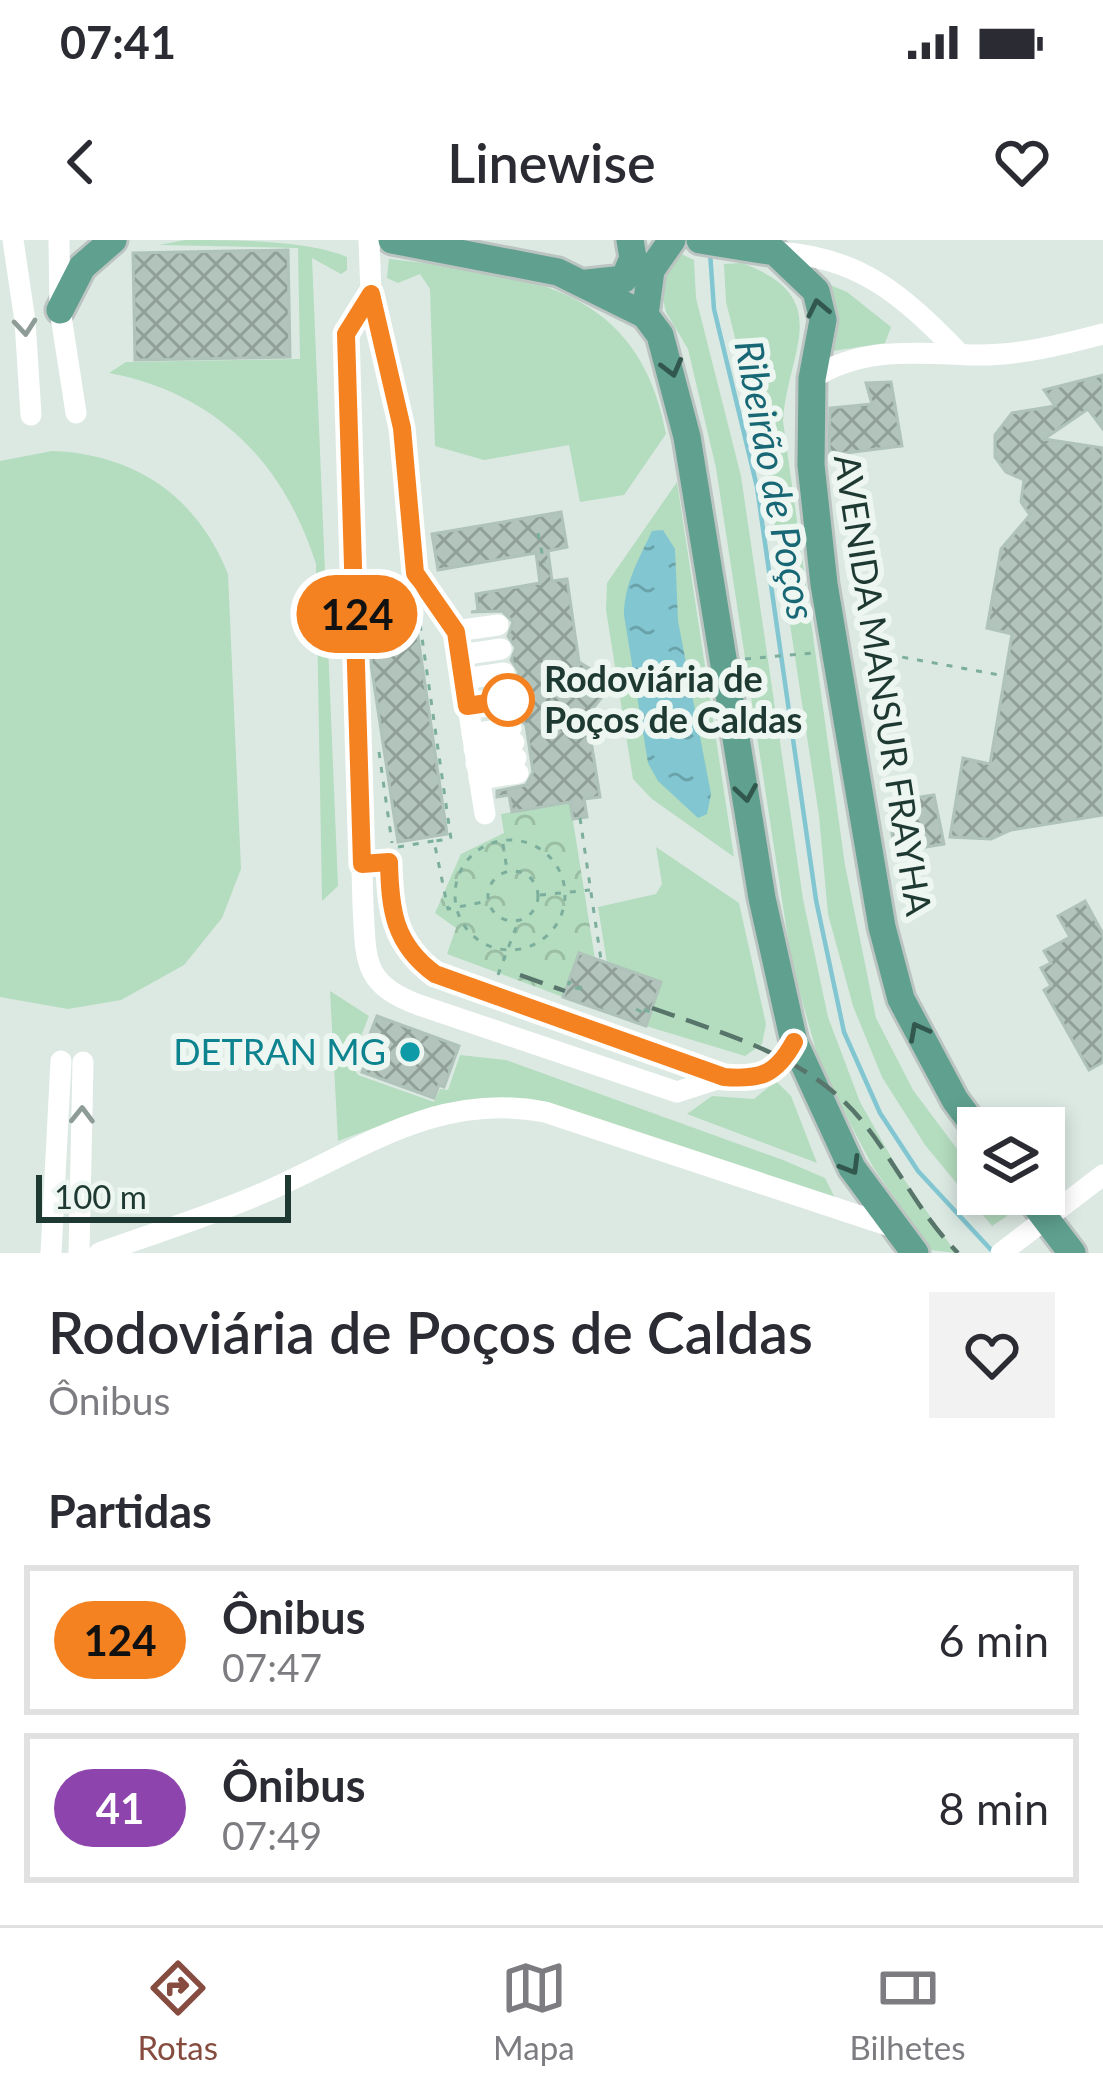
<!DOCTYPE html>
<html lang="pt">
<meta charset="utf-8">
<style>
:root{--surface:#fff;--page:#f2f2f3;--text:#2b2b33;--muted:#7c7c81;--line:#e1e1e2;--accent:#864c3f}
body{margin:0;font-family:Lato,sans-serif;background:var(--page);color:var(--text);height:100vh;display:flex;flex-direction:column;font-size:45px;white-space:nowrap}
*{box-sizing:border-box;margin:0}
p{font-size:39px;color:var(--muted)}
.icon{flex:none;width:66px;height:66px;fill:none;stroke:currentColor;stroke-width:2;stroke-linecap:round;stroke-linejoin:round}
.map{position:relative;height:1013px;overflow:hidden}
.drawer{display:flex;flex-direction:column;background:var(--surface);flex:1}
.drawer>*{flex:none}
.badge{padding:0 24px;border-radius:39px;font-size:42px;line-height:78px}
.tools{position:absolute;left:957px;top:867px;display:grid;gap:24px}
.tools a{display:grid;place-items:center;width:108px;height:108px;border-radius:0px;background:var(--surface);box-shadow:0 6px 18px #0003;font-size:60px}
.scale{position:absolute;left:36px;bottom:30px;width:255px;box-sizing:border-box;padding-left:12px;border:6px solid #1e3931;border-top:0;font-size:33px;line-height:42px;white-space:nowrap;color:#1e3931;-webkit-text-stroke:9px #edf6f1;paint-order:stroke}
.map>.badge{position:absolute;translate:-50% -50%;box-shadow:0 0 0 6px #fff}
h2{padding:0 48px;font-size:45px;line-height:108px}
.round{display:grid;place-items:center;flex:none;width:126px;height:126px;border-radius:0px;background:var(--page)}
.headline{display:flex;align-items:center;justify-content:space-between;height:204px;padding:0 48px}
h1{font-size:57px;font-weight:600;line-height:90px}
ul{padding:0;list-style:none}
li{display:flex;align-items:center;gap:36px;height:150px;margin:0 24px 18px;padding:0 24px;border:6px solid var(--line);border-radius:0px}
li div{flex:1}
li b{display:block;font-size:45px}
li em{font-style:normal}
li .badge{min-width:132px;font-weight:700;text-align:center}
.status{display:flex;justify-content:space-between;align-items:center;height:84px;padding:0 60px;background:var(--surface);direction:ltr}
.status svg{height:33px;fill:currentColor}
header{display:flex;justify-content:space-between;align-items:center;height:156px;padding:0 48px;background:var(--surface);font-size:54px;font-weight:600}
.dock{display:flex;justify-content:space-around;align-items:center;height:168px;border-top:3px solid var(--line);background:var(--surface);font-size:33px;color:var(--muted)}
.dock a{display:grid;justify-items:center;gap:6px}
.dock .selected{color:var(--accent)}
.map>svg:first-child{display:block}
.grass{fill:#b4dcbe}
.park{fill:url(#park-crowns)}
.water{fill:url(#water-ripples)}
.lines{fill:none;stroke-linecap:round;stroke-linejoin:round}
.stream{stroke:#82c6d1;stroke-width:4.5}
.building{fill:url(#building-cross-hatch);stroke:#afc3ba;stroke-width:3}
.major-casing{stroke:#bcc4c1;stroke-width:33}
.path{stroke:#7cae9d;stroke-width:3;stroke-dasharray:6 9;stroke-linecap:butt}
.minor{stroke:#fff;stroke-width:21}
.major{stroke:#5fa08e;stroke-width:27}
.rail{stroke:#58756c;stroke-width:4.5;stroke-dasharray:24 12;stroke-linecap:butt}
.oneway{stroke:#32584d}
.oneway2{stroke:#8e9c98}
.line-casing{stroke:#fff;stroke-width:27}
.line{stroke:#f58220;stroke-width:18}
.stop-dot{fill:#fff;stroke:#f58220;stroke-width:6}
.culture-dot{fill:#0f9aa8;stroke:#edf6f1;stroke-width:4.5}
.labels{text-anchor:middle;stroke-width:12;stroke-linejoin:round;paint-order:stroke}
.stop-label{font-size:36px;font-weight:bold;fill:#1e3931;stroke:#edf6f1;text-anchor:start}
.street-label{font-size:36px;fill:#1e3931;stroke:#edf6f1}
.culture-label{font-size:36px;fill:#0d838f;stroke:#edf6f1;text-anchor:end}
.water-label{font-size:39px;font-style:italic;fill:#186775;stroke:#edf6f1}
</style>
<div class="status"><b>07:41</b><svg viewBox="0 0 49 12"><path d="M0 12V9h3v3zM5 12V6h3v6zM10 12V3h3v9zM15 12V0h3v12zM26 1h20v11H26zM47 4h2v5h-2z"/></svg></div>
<header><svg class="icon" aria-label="back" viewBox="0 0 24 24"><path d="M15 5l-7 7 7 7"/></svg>Linewise<svg class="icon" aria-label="heart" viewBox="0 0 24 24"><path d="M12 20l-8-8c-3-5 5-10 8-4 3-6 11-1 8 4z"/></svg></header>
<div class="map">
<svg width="1103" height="1013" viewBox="0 0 1103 1013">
<defs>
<pattern id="park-crowns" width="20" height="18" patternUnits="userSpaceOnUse" patternTransform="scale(3)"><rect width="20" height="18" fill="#b4dcbe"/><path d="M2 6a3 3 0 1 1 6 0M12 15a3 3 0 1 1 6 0" fill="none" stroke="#9abea4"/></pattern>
<pattern id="water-ripples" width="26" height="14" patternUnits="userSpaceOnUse" patternTransform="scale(3)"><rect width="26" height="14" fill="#82c6d1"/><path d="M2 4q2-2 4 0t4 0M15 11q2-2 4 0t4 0" fill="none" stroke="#6aa2aa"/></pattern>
<pattern id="building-cross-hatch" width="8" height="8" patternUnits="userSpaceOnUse" patternTransform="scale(3)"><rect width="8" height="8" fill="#b2c4bc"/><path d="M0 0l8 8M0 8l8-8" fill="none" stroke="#90a099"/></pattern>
</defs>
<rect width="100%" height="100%" fill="#dce9e3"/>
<g class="grass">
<path d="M185 0C233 0 308 0 347 17V30L341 34 312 18 338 646 322 661 316 324C284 223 216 153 109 133L126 122 300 119 298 8 159 5Z"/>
<polygon points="677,12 694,20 696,58 741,236 803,659 828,777 860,862 903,938 956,1013 931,1010 873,927 821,828 792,725 716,228 688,109 666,72 660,47 662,33"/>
<path d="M389 19C519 34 638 41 666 194L624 255 580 262 569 205 484 220 435 206 430 49 420 34 398 43 387 38Z"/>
<path d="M742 23C837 58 787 112 783 181L845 625 876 778 913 850 978 937V954H991L1007 976 992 986 925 905 882 837 853 766 828 674 819 576 764 212 726 62 724 24Z"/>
<polygon points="806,35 847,52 891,87 885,103 826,112"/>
<path d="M52 211C136 214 197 257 228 334L241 629 222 678 184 725 121 760 68 769 0 757V221Z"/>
<polygon points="677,242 734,617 652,559 633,539 606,370 607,343"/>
<polygon points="656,607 739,663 766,784 762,804 745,816 646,786 661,742 607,723 598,667 656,654 662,644"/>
<polygon points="330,751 369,776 350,824 358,835 434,862 440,849 448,850 460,815 506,820 783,920 825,938 835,958 535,867 433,866 338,901"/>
<polygon points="776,841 791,856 817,923 687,874 712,856 754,859"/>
</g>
<polygon class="park" points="570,562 595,719 579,713 563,757 447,714 456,688 435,673 461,614 504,593 501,574"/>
<path class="water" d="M663 290 675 309 678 381 711 554 707 574 698 578 658 541 648 523 624 375C624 344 639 319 652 291Z"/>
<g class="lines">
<polyline class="stream" points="710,12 714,69 757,247 816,660 844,792 880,873 918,931 994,1013"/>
</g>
<g class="building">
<polygon points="288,10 290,117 135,120 133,13"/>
<polygon points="1103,135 1103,189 1088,169 1044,199 1103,208 1103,575 1011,590 991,599 950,597 963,518 990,524 1012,394 987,388 1001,309 1030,275 1021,262 1024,240 1006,232 995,217 995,195 1012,173 1055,166 1044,150"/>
<polygon points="891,142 902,206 829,215 830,168 872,164 866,143"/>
<polygon points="561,272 567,307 548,311 552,341 567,339 579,422 613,443 587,476 600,557 584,559 587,577 573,579 570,562 512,572 509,555 497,557 497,551 526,545 533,532 526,485 514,474 523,459 512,446 519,432 511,420 516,408 508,396 513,382 502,371 471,372 478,371 476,354 540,343 536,313 438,330 432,294"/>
<polygon points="412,356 447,594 398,602 371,424 370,362"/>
<polygon points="934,555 944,604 895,612 887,562"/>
<polygon points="1085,661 1103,694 1103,822 1089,830 1044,750 1051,746 1041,728 1051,723 1044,711 1070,697 1058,676"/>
<polygon points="579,713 661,742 646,786 563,757"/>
<polygon points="377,776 459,806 444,847 439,845 434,858 362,832 367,819 361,817"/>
</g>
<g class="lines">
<defs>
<g id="major">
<polyline points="392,0 558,32 645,75 660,95 687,197 762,658 794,802 852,928 915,1013"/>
<polyline points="700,0 775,12 816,51 823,80 812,139 811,225 824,344 882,687 901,759 955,860 978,891"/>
<polyline points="587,43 624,39 633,18 630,0"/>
<polyline points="60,70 82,27 113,0"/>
<polyline points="645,75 651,30 672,0"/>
<polyline points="1027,954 1072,1013"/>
</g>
</defs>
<use href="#major" class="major-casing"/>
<g class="path">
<polyline points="538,293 544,323"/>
<polyline points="375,356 407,352"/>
<polyline points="418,370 451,599 434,601 448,669 488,661"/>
<polyline points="858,409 1005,436"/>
<polyline points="745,419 813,413"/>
<polyline points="571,449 600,445"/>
<polyline points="379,512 392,603"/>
<polyline points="580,578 601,720"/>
<circle cx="510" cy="655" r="55"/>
<polyline points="503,604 507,630"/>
<polyline points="398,607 434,601"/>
<circle cx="513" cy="656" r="25"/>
<polyline points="540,655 590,650"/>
<polyline points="498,735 518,682"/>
<polyline points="581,749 568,747 569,742 582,748"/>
<polyline points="636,769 647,775 648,771 636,767"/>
</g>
<g class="minor">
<polyline points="13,0 25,81 31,175"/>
<polyline points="59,0 60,70 76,173"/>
<polyline points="369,0 371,54 402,188 415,333 456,391 485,574"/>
<path d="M775 12C859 16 901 54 958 112"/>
<path d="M371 54 347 94 363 665C366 720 362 744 419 765L677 852 724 837"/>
<path d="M812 139C860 106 918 113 974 115 1017 116 1062 105 1103 94"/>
<polyline points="456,391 498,385"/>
<polyline points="460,415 501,409"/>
<polyline points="464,439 504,433"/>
<polyline points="467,466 508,460"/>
<polyline points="472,494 511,488"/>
<polyline points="474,509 514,502"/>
<polyline points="476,524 516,518"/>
<polyline points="479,539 518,533"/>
<path d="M362 624 389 622C391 670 394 704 435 734L724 837C760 839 776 835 794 802"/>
<polyline points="51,1013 61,821"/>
<polyline points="79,1013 83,822"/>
<path d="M99 1013C154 993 211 976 265 952 359 911 437 851 545 872L890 986"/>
<polyline points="1001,1013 1103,935"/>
</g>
<use href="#major" class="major"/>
<g class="rail">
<polyline points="520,735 565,751"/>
<path d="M652 768C730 796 813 817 866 886 898 927 921 976 958 1013"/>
</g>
</g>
<defs><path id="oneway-chevron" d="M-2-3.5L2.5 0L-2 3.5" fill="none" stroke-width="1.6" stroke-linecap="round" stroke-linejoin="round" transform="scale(3)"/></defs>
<g class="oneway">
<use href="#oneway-chevron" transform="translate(818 68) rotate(-102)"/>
<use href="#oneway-chevron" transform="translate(672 128) rotate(75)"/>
<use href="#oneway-chevron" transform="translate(746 553) rotate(81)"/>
<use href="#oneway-chevron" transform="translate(918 791) rotate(-118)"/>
<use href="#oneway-chevron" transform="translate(851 926) rotate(59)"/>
</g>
<g class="oneway2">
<use href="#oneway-chevron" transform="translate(25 87) rotate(85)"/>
<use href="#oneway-chevron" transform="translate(82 875) rotate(-89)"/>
</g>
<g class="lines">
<defs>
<path id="line" d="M508 460 467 466 456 392 415 333 402 188 371 54 346 94 362 624 389 622C390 670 394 704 435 734L724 837C760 840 776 835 794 802"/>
</defs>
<use href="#line" class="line-casing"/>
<use href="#line" class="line"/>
</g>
<circle class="stop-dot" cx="508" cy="460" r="24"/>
<circle class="culture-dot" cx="410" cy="812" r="12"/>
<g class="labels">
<g class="stop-label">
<text x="544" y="452">Rodoviária de<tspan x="544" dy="41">Poços de Caldas</tspan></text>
</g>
<g class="street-label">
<text transform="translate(883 445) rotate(81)" y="13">AVENIDA MANSUR FRAYHA</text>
</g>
<g class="culture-label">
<text x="386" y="825">DETRAN MG</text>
</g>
<g class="water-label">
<text transform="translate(775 240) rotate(79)" y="14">Ribeirão de Poços</text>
</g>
</g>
</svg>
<div class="tools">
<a><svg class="icon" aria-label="layers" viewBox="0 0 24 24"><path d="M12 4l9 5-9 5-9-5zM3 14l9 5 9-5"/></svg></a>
</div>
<div class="scale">100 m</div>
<b class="badge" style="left:357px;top:374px;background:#f58220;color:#111">124</b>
</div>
<section class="drawer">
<div class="headline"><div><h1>Rodoviária de Poços de Caldas</h1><p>Ônibus</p></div><a class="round"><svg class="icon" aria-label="heart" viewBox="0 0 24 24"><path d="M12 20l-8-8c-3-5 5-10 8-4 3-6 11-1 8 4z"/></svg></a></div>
<h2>Partidas</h2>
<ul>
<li><span class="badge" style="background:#f58220;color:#111">124</span><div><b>Ônibus</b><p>07:47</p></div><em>6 min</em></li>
<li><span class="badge" style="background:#8e44ad;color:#fff">41</span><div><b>Ônibus</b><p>07:49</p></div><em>8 min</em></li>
</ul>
</section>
<nav class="dock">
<a class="selected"><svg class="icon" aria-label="directions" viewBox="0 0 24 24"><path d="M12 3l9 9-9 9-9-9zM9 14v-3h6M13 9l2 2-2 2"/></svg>Rotas</a>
<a><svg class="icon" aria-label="map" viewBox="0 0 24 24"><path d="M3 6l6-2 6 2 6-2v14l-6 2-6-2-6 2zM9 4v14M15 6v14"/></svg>Mapa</a>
<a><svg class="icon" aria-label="tickets" viewBox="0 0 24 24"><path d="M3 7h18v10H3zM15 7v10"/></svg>Bilhetes</a>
</nav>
